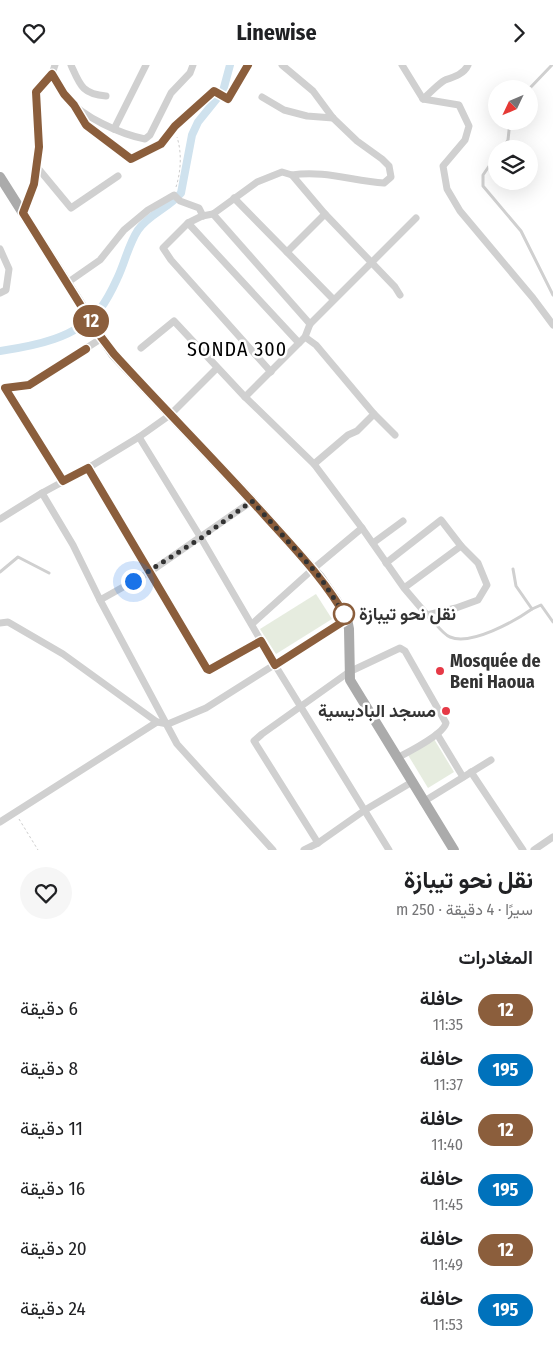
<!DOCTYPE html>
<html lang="ar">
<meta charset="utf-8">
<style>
:root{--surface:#fff;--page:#f6f6f6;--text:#202124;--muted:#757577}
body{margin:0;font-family:"Fira Sans Condensed",Vazirmatn,sans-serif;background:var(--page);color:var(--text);direction:rtl;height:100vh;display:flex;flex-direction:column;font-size:19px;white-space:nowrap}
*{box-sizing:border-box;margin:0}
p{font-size:16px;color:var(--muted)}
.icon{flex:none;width:28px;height:28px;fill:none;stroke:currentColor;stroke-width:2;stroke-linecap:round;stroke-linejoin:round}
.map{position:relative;height:785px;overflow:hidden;direction:ltr}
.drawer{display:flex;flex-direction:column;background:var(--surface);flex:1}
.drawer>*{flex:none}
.badge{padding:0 10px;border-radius:16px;font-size:18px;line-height:32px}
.needle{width:32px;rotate:226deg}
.buttons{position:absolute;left:488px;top:15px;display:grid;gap:10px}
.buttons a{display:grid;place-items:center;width:50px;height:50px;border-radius:50%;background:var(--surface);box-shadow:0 5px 20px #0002;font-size:25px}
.you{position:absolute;width:25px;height:25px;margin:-12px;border:4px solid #fff;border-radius:50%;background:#1a73e8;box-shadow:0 0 0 8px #1a73e833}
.map>.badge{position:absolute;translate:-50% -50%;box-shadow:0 0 0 2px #fff}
h2{padding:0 20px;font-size:19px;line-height:45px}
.round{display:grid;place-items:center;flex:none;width:52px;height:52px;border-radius:26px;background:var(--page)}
.overview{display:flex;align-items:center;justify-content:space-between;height:85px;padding:0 20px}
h1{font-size:24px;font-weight:700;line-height:38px}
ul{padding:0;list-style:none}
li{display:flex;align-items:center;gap:15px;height:60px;padding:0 20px}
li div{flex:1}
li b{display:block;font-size:19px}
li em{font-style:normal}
li .badge{min-width:55px;font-weight:700;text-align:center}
header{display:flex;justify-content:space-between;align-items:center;height:65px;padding:0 20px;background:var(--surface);font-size:22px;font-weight:700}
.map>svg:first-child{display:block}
.green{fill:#e6ecdf}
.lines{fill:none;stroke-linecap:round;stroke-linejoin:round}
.canal{stroke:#cfe2ee;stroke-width:8}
.path{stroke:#cdcdcd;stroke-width:1;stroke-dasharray:2.5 2.5;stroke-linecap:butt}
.lane{stroke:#d0d0d0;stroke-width:3}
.street{stroke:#d0d0d0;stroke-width:7}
.primary{stroke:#ababab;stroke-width:10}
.line-casing{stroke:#fff;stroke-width:11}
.line{stroke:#8b5e3c;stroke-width:8}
.walk{stroke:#333;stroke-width:5;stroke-dasharray:0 9}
.stop-dot{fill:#fff;stroke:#8b5e3c;stroke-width:2.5}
.poi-dot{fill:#e63946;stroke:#fff;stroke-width:2}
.labels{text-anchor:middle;stroke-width:5;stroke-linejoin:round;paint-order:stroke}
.stop-label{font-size:18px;font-weight:bold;fill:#333;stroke:#fff;text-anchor:start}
.poi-label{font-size:18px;font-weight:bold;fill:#333;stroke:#fff;text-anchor:start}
.quarter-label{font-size:20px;letter-spacing:1px;fill:#000;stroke:#fff}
</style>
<header><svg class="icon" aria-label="forward" viewBox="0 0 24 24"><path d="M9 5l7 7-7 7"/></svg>Linewise<svg class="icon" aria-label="heart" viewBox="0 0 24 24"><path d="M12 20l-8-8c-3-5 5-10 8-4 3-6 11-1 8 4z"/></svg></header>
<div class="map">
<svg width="553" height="785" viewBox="0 0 553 785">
<rect width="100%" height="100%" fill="#fff"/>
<g class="green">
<polygon points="316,529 332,554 276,589 260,564"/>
<polygon points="434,674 454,707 428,723 408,690"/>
</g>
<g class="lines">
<path class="canal" d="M0 286C34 281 77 273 100 244 107 235 112 225 117 214 125 198 128 180 138 165 149 149 169 143 181 128L192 70 198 57 223 26 230 0"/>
<g class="path">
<path d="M176 122C181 106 182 88 177 72"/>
<polyline points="19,754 38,785"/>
</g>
<g class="lane">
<polyline points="529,24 552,0"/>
<polyline points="502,84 508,75 510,56"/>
<polyline points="496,91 483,110 483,121 521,166 553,230"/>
<polyline points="0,507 18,492 49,508"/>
<polyline points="532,544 541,540 553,557"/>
<path d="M428 550C434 556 442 569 450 572 471 581 515 556 532 544L516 521 513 504"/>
</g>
<g class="street">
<path d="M71 0C80 20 82 29 106 31"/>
<path d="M282 0 313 26 333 53 357 76 382 94 389 101 391 112 384 118C353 116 324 105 292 110L325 149 395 222 400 230"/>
<polyline points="402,0 423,34 459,40 469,61 465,75 443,101 447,124 460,146 533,233 553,260"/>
<path d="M52 9C57 17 61 26 67 33 83 52 120 69 145 74L150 70 171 28 190 8 193 0"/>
<polyline points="262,32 284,45 307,51 333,53"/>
<path d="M423 34C430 28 438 19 445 15 454 12 464 9 468 0"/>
<polyline points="74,40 86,60 131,94 161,79 175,61 214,26 228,34 248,0"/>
<polyline points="114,64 146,0"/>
<polyline points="37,102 71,143 118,111"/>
<polyline points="234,133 333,234"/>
<polyline points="23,148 34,119 39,82 36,27 52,9 55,0"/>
<polyline points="213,149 310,259"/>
<polyline points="188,158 299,278"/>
<polyline points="0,184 9,204 6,225 0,228"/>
<polyline points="287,187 325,149"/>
<polyline points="67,218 100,195 124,165 148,145 174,130 180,136 199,143 203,151"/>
<polyline points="305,272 316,280 374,349 357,366 348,370 314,399"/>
<polyline points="141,283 174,256 245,332 314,399 362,463 404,523 427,550 456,543 478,535 487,520 478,498 461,481 404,523"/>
<polyline points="271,307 171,195 163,183 188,158 202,151 213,149 257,117 282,107 292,110"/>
<polyline points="245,332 305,272 310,259 416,153"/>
<polyline points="374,349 395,370"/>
<polyline points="139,372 201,473 275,600 389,785"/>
<polyline points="88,403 207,604 209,605 261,576"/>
<polyline points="63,416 5,323 29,320 102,273"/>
<polyline points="42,428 73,480 100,535 150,507 252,436"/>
<polyline points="0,454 42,428 88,403 139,372 170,350 217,303"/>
<polyline points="373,478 403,456"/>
<polyline points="386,498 441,455 461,481"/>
<polyline points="100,535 177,679 273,785"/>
<polyline points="0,558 8,557 63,589 157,657"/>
<polyline points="252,559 313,504 362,463"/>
<polyline points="437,669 463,712"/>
<polyline points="471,707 523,785"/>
<polyline points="423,737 491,695"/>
<polyline points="0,757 157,657 168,659 206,643 347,554"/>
<path d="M318 778 254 676 262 669 349 607 400 583 405 586 446 658C443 670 408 687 397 693"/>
<polyline points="304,785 318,778 365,745 412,717"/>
<polyline points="534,785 553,772"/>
</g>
<polyline class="primary" points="0,112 102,273 113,289 252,436 320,512 336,535 347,554 349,564 350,615 454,785"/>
</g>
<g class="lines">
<defs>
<path id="line" d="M86 284 29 320 5 323 63 416 88 403 207 604 209 605 261 576 275 600 347 554C326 516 296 485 267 453 217 397 164 344 114 289L98 268 23 148 34 119 39 82 36 27 52 9 64 29 74 40 86 60 131 94 161 79 175 61 214 26 228 34 248 0"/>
</defs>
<use href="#line" class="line-casing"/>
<use href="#line" class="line"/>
<polyline class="walk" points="133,516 201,473 252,436 320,512 344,549"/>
</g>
<circle class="stop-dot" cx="344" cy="549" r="10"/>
<g class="poi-dot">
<circle cx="440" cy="606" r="5"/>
<circle cx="446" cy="646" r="5"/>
</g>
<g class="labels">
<g class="stop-label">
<text x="359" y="555">نقل نحو تيبازة</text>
</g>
<g class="poi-label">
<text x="450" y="602">Mosquée de<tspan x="450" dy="21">Beni Haoua</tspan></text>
<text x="436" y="652" text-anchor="end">مسجد الباديسية</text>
</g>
<g class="quarter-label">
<text x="237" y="291">SONDA 300</text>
</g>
</g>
</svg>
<div class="buttons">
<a><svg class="needle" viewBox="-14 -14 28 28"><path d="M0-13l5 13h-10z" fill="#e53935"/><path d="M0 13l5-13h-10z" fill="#757577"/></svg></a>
<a><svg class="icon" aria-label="layers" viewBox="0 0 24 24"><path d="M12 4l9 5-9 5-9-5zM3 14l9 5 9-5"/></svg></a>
</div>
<div class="you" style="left:133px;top:516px"></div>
<b class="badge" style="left:91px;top:256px;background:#8b5e3c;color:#fff">12</b>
</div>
<section class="drawer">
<div class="overview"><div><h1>نقل نحو تيبازة</h1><p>سيرًا · 4 دقيقة · 250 m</p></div><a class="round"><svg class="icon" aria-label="heart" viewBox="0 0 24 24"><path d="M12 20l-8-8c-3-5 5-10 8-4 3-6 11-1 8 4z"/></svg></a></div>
<h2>المغادرات</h2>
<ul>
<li><span class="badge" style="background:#8b5e3c;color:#fff">12</span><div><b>حافلة</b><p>11:35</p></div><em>6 دقيقة</em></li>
<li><span class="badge" style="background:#0072bc;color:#fff">195</span><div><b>حافلة</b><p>11:37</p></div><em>8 دقيقة</em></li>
<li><span class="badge" style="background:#8b5e3c;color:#fff">12</span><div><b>حافلة</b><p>11:40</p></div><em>11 دقيقة</em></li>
<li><span class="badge" style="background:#0072bc;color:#fff">195</span><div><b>حافلة</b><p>11:45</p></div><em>16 دقيقة</em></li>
<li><span class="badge" style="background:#8b5e3c;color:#fff">12</span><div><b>حافلة</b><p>11:49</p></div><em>20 دقيقة</em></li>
<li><span class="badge" style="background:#0072bc;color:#fff">195</span><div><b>حافلة</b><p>11:53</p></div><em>24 دقيقة</em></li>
</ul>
</section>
